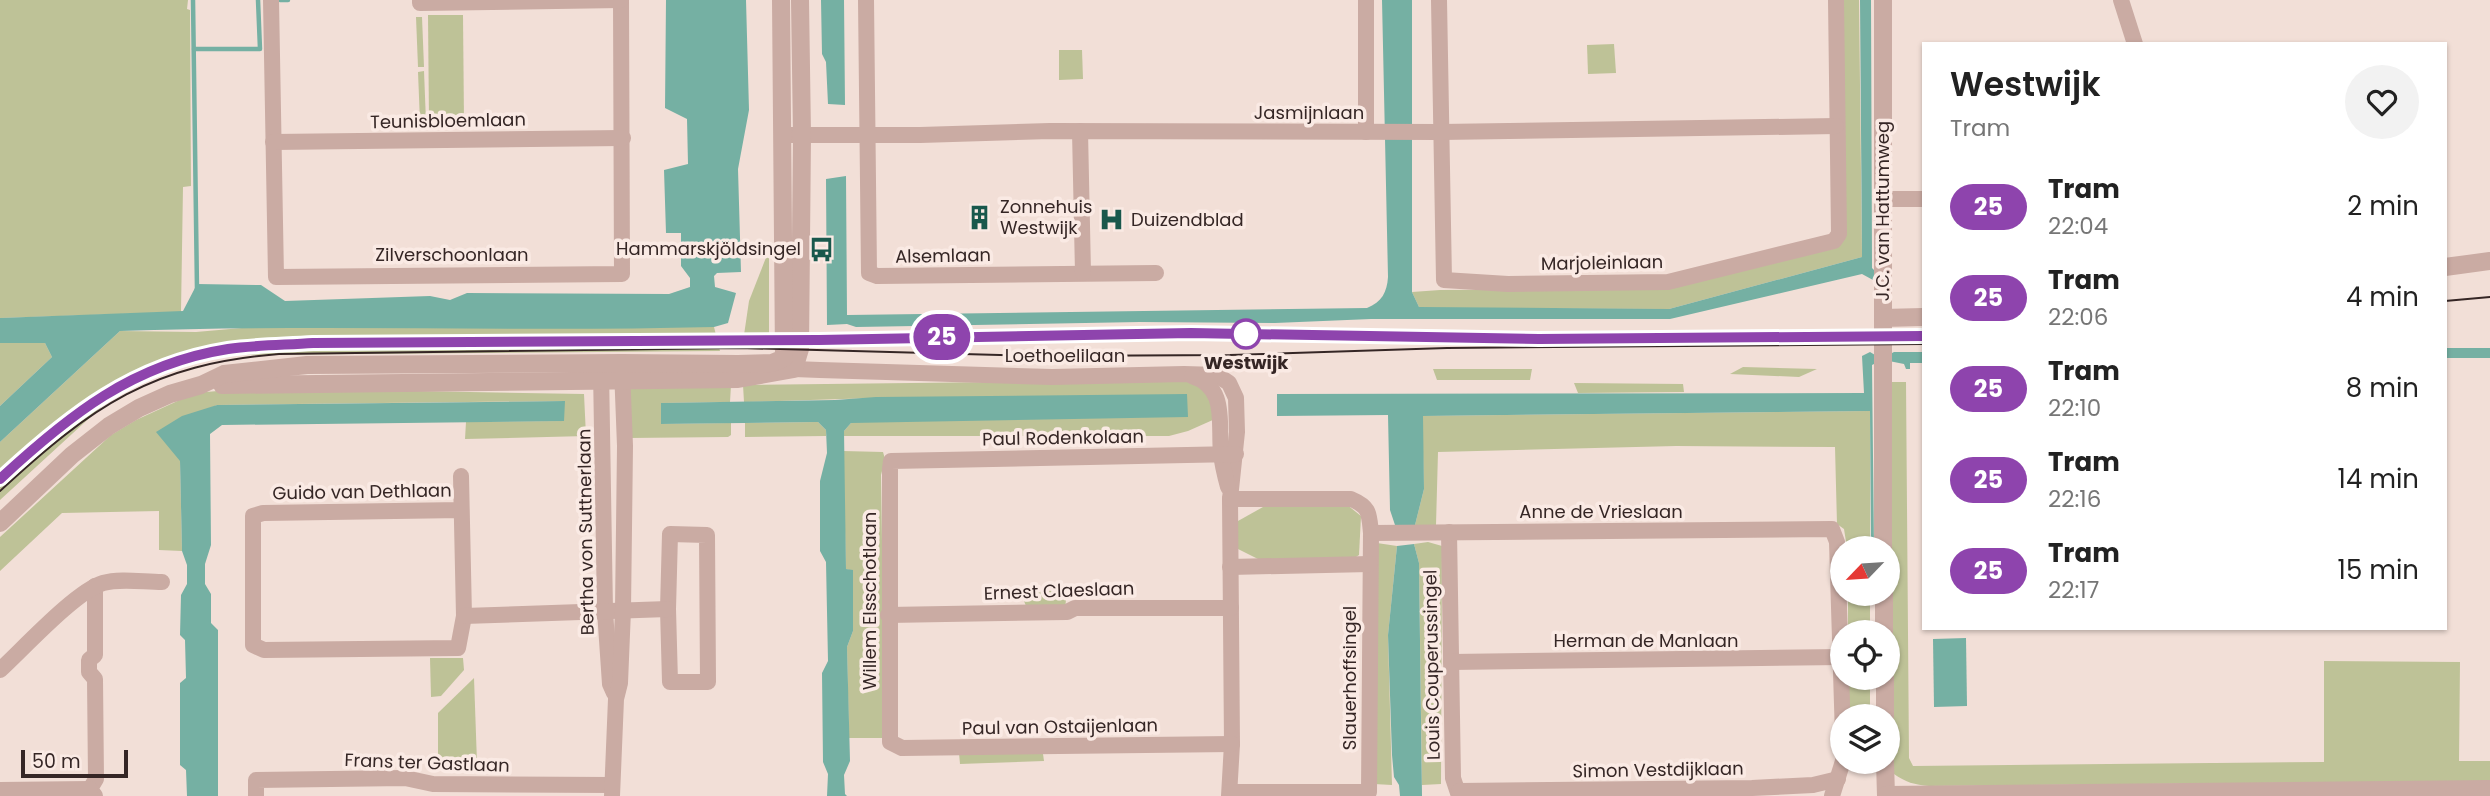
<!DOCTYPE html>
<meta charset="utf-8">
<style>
:root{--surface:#fff;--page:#f2f2f2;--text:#222;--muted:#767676}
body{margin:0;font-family:Poppins,sans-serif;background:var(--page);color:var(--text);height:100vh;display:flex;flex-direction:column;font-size:26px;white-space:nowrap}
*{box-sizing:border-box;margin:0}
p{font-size:23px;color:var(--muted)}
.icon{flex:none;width:38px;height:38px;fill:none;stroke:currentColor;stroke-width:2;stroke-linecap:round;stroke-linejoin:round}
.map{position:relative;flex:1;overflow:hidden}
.side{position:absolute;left:1922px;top:42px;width:525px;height:588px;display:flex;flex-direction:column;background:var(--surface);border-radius:0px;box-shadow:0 2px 5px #0004}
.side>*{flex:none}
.badge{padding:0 14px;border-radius:23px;font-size:24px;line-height:46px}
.needle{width:46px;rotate:245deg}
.tools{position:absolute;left:1830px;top:536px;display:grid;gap:14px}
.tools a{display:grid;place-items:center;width:70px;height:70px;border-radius:50%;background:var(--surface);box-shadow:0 2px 5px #0004;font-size:35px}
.scale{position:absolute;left:21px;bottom:18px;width:107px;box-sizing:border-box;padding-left:7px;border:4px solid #352625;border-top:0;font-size:19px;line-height:24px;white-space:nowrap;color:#352625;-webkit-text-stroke:5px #faeae4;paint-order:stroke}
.map>.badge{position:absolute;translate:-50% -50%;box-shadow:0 0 0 4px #fff}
.round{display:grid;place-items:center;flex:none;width:74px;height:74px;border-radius:37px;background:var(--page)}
.overview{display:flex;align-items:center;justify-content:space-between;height:119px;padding:0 28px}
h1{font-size:33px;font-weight:600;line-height:52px}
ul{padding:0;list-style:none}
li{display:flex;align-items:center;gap:21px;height:91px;padding:0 28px}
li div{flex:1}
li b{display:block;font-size:26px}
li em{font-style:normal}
li .badge{min-width:77px;font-weight:700;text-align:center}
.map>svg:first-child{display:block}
.green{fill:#bec297}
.water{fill:#75b0a3}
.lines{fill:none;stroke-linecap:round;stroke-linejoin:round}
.stream{stroke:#75b0a3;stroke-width:4.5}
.minor{stroke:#caaba3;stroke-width:16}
.tertiary{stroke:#caaba3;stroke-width:18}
.tram{stroke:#352625;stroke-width:2}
.line-casing{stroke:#fff;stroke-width:16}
.line{stroke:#8e44ad;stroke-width:10}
.stop-dot{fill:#fff;stroke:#8e44ad;stroke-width:3.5}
.labels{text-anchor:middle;stroke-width:7;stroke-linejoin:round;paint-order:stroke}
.street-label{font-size:18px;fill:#352625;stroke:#faeae4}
.poi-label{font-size:18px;fill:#352625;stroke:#faeae4;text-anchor:start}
.stop-label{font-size:18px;font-weight:bold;fill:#352625;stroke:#faeae4}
</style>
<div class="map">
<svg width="2490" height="796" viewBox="0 0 2490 796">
<rect width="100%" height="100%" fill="#f2dfd7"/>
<g class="green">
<polygon points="0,0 188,0 187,9 190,10 191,186 183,187 181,312 0,318"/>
<polygon points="1841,0 1859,0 1862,257 1669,309 1427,308 1419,307 1412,292 1440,290 1669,289 1836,248"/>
<polygon points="428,15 463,15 464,122 429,122"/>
<polygon points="416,17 422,17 424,67 418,67"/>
<polygon points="1614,44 1616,73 1588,74 1587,45"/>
<polygon points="1059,50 1082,50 1083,79 1059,80"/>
<polygon points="424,71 426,122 420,122 418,72"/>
<polygon points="769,250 769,334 744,335 749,301"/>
<path d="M299 323 714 327 720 351 222 355C184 357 152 366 121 389L0 500V442L120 331 196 332Z"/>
<polygon points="0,343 45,343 52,357 0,406"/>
<polygon points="1743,367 1817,369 1799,377 1730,374"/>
<polygon points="1433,369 1532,369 1530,380 1437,380"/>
<path d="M1176 380C1204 384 1211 389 1215 419L1188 431 1169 436H843L844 431 851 423 907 397 744 402 743 385Z"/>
<path d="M1888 382H1906L1909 758 1913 766 2324 762V661L2460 662 2459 761H2490V781L1929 786C1915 785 1905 782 1894 774Z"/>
<polygon points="1574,383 1683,384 1684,392 1578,393"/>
<polygon points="628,385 731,385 730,402 661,403 662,424 731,423 731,435 728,437 628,438"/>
<polygon points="252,388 584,394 586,436 465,439 466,422 564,421 564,401 216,405 180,461 182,551 159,550 159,511 62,513 0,571 0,537 111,435 136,420 195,393"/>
<polygon points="1870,411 1870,548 1847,548 1844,529 1837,524 1835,447 1676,446 1438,452 1436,525 1415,525 1424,489 1422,416"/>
<polygon points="818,422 826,430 826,436 745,437 745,423"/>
<polygon points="843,451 883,452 885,459 881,475 885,738 849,738 847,647 853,631 853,571 846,569"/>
<polygon points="1346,504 1361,516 1359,555 1350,561 1260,560 1238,549 1238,521 1263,507"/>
<polygon points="1428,542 1442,546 1441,784 1422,785 1419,563 1414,544"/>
<polygon points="1377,543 1397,546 1388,635 1392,785 1374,784"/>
<polygon points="1020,591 1067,591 1065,609 1026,606"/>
<rect x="1848" y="593" width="22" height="39"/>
<polygon points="430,658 463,658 464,670 441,696 431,697"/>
<polygon points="1848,677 1870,677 1870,716 1849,716"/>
<polygon points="474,678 477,763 438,765 438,713"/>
<polygon points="959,753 1043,754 1044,761 960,764"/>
</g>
<g class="water">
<path d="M666 0H746L749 110 738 169 741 272 717 273 714 276 715 287 736 293 728 323 714 327C516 332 318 324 120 331L0 442V406L52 357 45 343H0V318L183 311 197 284 261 285 285 301 430 296 450 300 467 293 669 294 690 287V278L681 266V233H666L664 170 688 164 687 119 665 108Z"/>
<polygon points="821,0 844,0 845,105 828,104 826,62 822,54"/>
<path d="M1382 0H1412V292L1419 307 1669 309 1862 257 1860 0H1871L1872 268 1876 272 1877 277 1873 280 1862 274 1670 319H1371L1275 323 1140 322 856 327 847 324 827 325 826 179 846 176 847 315 1367 308C1382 302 1387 292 1388 277Z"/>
<rect x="2445" y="348" width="45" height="10"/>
<polygon points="1870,352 1875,355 1876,363 1872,365 1874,548 1871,548 1870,411 1423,416 1424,489 1415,525 1395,525 1390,510 1388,415 1277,416 1277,394 1864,393 1862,356"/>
<polygon points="1894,352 1923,352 1923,363 1910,363 1910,369 1906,369 1904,364 1889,361 1888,355"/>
<polygon points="1187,394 1188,417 851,423 844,431 846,569 853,570 853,631 847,647 850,761 844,775 845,794 847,796 827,796 828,774 823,762 822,673 828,661 826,562 820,551 820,481 827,453 826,430 818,422 661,424 661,403 835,400 876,397"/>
<polygon points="565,401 564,421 222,425 210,434 211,545 205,564 205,584 211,594 211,623 218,630 218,796 187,796 186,770 180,765 180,683 186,678 185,640 180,635 181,595 187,584 187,565 182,551 180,461 156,432 182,416 217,405"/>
<polygon points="1414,544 1419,563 1422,796 1400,796 1399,785 1394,777 1392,755 1388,635 1397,546"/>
<polygon points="1966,638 1967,706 1934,707 1933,639"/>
</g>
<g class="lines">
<g class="stream">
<polyline points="193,0 197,290"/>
<polyline points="280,0 288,0"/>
<polyline points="194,49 260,49 258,0"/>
</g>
<g class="minor">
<polyline points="271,0 276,277 622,274 621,0"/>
<polyline points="420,0 420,3 621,0"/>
<polyline points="866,0 869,273 877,276 1156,273"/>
<polyline points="1366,0 1366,132"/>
<polyline points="1439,0 1444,280 1508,284 1668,282 1834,241 1839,234 1836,0"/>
<polyline points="2121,0 2135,44"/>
<polyline points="1080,131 1083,273"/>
<polyline points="789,135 920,135 1050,131 1441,132 1836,126"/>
<polyline points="273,142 623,138"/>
<polyline points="1882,199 1923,199"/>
<polyline points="785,360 794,369 820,370 1052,377 1184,374 1217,375 1229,383 1236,398 1237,432 1230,499 1232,744 1229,796"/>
<polyline points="601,370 605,611 610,684 614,693"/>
<path d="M1192 376C1228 387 1218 424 1221 453 1222 464 1225 476 1228 487"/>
<polyline points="461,476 464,616 458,648 264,650 253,645 253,516 263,513 461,510"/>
<path d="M1230 499H1351C1370 507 1369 513 1371 533L1369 792H1230"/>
<polyline points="1449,532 1453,778 1459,796"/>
<polyline points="1371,533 1832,529 1837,542 1843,737"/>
<polygon points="670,534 707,535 708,682 670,682 668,609"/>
<polyline points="1230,567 1370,564"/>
<polyline points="95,586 95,655 89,660 89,672 95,679 96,779 90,789 95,796"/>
<polyline points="888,615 1067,612 1075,608 1231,608"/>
<polyline points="464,616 668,609"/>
<polyline points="1451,662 1841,657"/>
<path d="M0 670C23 649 76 591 103 583 120 578 143 582 162 582"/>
<polyline points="1232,744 902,748 890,742 890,469 891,461 1236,454"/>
<polyline points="0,790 90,789"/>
<polyline points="1459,791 1752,788 1813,785 1838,779"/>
<polyline points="256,796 256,780 405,778 433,784 612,785"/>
<polyline points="612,796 616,699 620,683 623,610 625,446 622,369"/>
<polyline points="1832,796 1843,761"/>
</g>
<g class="tertiary">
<polyline points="1883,0 1883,548"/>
<polyline points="2445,267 2490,261"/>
<polyline points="1883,318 1923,317"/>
<polyline points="222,385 738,379 794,369 800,349 802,135 800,0"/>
<polyline points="0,523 72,455 109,426 139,408 170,394 201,385 224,374 307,365 622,363 738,364 772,363 784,358 781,0"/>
<polyline points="1884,593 1884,632"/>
<polyline points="1885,677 1885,716"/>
<polyline points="1885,761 1886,796"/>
<polyline points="1886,795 2490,789"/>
</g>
<g class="tram">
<polyline points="2445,301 2490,297"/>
<polyline points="810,340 1191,333 1458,338"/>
<path d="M0 491C92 406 152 364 279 354L739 348 1040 356 1230 355 1447 348 1923 344"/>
</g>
</g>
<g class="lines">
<defs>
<path id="line" d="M0 479C69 415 133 364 228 349 256 345 285 345 313 343L819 340 1191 333 1539 339 1923 336"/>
</defs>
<use href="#line" class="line-casing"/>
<use href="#line" class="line"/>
</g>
<defs>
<symbol id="building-bare" viewBox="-9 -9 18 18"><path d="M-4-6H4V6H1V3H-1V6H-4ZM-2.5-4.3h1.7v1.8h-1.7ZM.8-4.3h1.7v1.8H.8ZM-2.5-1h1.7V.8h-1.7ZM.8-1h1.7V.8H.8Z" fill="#19584c" stroke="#faeae4" stroke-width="2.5" paint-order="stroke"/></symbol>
<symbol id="hospital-bare" viewBox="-9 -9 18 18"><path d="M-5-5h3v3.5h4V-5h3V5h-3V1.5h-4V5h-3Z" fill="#19584c" stroke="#faeae4" stroke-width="2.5" paint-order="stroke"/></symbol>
<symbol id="bus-bare" viewBox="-9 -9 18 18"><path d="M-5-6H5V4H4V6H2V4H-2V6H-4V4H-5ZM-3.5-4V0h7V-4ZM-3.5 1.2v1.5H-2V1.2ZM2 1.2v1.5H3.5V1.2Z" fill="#19584c" stroke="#faeae4" stroke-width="2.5" paint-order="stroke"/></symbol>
</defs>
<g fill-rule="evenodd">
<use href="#building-bare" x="962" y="200" width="35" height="35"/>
<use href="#hospital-bare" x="1094" y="202" width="35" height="35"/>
<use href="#bus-bare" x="804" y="232" width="35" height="35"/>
</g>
<circle class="stop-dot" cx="1246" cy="334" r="14"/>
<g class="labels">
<g class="street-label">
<text x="1309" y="119">Jasmijnlaan</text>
<text transform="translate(448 121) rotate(-1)" y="6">Teunisbloemlaan</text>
<text transform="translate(1883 211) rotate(-90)" y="6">J.C. van Hattumweg</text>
<text x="452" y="261">Zilverschoonlaan</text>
<text transform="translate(943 256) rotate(-1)" y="6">Alsemlaan</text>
<text transform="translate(1602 263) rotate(-1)" y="6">Marjoleinlaan</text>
<text x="1065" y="362">Loethoelilaan</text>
<text transform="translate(1063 438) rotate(-1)" y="6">Paul Rodenkolaan</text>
<text transform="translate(362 492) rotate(-1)" y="6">Guido van Dethlaan</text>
<text x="1601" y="518">Anne de Vrieslaan</text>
<text transform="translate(586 532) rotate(-91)" y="6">Bertha von Suttnerlaan</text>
<text transform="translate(1059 591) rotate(-2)" y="6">Ernest Claeslaan</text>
<text transform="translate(870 601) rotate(-90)" y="6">Willem Elsschotlaan</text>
<text x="1646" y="647">Herman de Manlaan</text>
<text transform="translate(1432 665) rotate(-91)" y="6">Louis Couperussingel</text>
<text transform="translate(1350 678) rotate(-90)" y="6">Slauerhoffsingel</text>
<text transform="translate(1060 727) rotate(-1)" y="6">Paul van Ostaijenlaan</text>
<text transform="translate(427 763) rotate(2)" y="6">Frans ter Gastlaan</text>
<text transform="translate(1658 770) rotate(-1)" y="6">Simon Vestdijklaan</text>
</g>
<g class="poi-label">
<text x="1000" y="213">Zonnehuis<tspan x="1000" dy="21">Westwijk</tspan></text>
<text x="1131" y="226">Duizendblad</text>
<text x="801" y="255" text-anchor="end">Hammarskjöldsingel</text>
</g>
<g class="stop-label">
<text x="1246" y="369">Westwijk</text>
</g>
</g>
</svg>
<div class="tools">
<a><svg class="needle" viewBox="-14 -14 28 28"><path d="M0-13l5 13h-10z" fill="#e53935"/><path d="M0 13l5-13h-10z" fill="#767676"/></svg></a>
<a><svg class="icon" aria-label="locate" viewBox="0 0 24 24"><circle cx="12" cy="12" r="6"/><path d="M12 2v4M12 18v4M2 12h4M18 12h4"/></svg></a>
<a><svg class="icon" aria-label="layers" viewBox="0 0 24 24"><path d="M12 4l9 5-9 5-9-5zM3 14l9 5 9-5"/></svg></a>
</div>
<div class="scale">50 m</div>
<b class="badge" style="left:942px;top:337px;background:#8e44ad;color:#fff">25</b>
<section class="side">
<div class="overview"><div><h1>Westwijk</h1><p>Tram</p></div><a class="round"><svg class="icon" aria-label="heart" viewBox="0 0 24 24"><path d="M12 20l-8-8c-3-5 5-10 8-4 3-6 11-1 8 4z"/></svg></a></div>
<ul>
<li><span class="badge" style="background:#8e44ad;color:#fff">25</span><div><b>Tram</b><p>22:04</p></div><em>2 min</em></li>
<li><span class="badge" style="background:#8e44ad;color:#fff">25</span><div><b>Tram</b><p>22:06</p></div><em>4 min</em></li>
<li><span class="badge" style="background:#8e44ad;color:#fff">25</span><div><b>Tram</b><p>22:10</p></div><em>8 min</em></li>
<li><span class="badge" style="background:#8e44ad;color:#fff">25</span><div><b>Tram</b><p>22:16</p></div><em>14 min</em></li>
<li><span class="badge" style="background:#8e44ad;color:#fff">25</span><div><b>Tram</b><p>22:17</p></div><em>15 min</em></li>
</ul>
</section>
</div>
